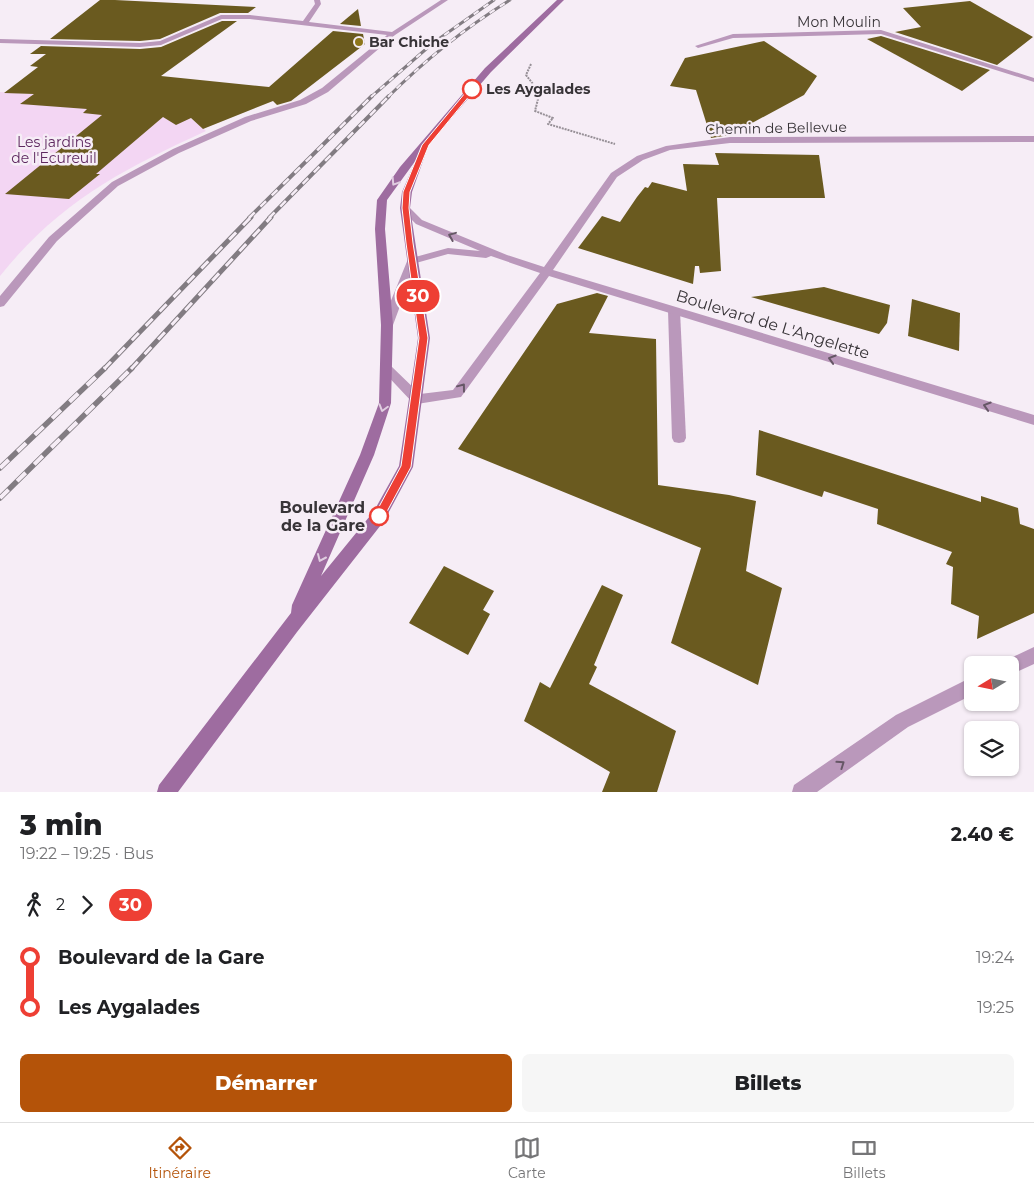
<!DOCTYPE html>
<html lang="fr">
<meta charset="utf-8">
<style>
:root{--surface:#fff;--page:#f6f6f6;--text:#202124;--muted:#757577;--line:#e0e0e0;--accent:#b45309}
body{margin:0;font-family:Montserrat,sans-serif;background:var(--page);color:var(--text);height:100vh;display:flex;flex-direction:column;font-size:19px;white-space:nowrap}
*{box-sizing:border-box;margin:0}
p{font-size:16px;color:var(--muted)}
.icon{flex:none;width:28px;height:28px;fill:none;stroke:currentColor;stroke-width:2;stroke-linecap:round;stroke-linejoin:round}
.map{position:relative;height:792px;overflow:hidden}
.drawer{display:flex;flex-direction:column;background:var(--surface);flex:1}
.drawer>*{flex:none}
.badge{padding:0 10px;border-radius:16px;font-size:18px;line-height:32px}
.needle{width:32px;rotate:260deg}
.fabs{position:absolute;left:964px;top:656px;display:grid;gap:10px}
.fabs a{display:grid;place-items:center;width:55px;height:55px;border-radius:8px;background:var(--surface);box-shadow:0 1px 4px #0004;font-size:25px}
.map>.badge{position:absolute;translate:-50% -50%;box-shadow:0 0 0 2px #fff}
.legs{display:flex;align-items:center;gap:8px;height:55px;padding:0 20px;font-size:16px}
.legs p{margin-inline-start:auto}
.overview{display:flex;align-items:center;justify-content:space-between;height:85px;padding:0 20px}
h1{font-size:28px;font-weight:800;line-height:38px}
.cta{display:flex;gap:10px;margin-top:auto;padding:10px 20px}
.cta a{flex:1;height:58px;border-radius:8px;background:var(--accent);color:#fff;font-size:20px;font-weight:800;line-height:58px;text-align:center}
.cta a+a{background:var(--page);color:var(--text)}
ul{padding:0 20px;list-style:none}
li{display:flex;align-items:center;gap:18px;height:50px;font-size:19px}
li i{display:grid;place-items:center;width:8px;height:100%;margin:0 6px;background:currentColor}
li i::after{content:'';width:12px;height:12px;margin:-6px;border:4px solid;border-radius:50%;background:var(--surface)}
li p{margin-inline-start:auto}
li:first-child i{background:linear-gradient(#0000 50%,currentColor 0)}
li:last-child i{background:linear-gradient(currentColor 50%,#0000 0)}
.dock{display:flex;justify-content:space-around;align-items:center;height:70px;border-top:1px solid var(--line);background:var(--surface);font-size:14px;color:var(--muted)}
.dock a{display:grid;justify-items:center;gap:2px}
.dock .selected{color:var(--accent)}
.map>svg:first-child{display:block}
.green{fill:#f3d6f3}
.building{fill:#6a5a1f}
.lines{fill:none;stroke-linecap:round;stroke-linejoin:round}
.path{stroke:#979097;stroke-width:2;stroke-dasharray:2 1;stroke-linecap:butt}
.lane{fill:#ba98bb;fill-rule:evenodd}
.street{fill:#ba98bb;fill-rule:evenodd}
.secondary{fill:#9e6ca0;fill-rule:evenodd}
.rail-far3-casing{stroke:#827c82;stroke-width:3}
.rail-far2-casing{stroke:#827c82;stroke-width:4}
.rail-far1-casing{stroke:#827c82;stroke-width:5}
.rail-casing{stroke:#827c82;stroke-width:5.5}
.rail-far3{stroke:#f6edf6;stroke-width:2;stroke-dasharray:6;stroke-linecap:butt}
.rail-far2{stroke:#f6edf6;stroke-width:2.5;stroke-dasharray:8;stroke-linecap:butt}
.rail-far1{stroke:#f6edf6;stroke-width:3;stroke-dasharray:10;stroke-linecap:butt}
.rail{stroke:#f6edf6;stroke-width:4;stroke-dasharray:12;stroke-linecap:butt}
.oneway{stroke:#e0cde0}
.oneway2{stroke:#665766}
.line-1{fill:#ee3f34;stroke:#fff}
.poi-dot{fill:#8d761b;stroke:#f6edf6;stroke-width:2}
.stop-1-dot{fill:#fff;stroke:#ee3f34;stroke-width:2.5}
.labels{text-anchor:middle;stroke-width:5;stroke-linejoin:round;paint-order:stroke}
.far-street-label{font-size:14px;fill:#383438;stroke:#f6edf6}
.far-poi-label{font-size:14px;font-weight:bold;fill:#383438;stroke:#f6edf6;text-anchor:start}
.far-stop-label{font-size:14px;font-weight:bold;fill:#383438;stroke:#f6edf6;text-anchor:start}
.far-park-label{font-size:14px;fill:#5e2860;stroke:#f6edf6}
.street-label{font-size:16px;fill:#383438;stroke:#f6edf6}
.stop-label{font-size:16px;font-weight:bold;fill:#383438;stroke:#f6edf6;text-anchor:end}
</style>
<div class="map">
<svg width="1034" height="792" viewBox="0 0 1034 792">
<rect width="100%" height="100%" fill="#f6edf6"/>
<path class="green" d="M0 92 172 103 206 131C123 169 58 203 0 276Z"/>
<g class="building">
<polygon points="100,0 115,0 256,7 248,13 220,13 160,39 140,41 50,39"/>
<polygon points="970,1 1033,37 997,65 895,32 921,27 903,8"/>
<polygon points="358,9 361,26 340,24"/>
<polygon points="222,21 237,21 161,76 269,87 333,31 363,34 365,44 291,101 277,105 273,101 203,129 191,118 176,125 163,117 96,174 100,174 69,199 5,194 102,115 83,113 87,109 20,104 34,94 4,93 38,67 30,66 46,54 30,54 41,46 140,49 161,47"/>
<polygon points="881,36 990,70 962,91 867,39"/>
<polygon points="764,41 817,76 804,95 730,135 711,138 696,90 670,86 685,58"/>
<polygon points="715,153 819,155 825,198 717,198 721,271 700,273 699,266 695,266 693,284 578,248 602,216 620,222 637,197 645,187 648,188 652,182 687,191 683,164 719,165"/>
<polygon points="824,287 890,305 887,323 879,334 751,297"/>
<polygon points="597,293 608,296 589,333 656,339 658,485 729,495 756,501 746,571 782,588 758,685 671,643 701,548 458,449 557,304"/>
<polygon points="912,299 960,313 959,351 908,336"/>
<polygon points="759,430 981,502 981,496 1018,508 1020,524 1034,529 1034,613 977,639 979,616 951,604 953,567 946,564 952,552 877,524 878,509 824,491 822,497 756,475"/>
<polygon points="444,566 494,591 483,610 490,614 468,655 409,623"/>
<polygon points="602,585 623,595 594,665 597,667 589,684 676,731 657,792 602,792 610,772 524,721 540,682 550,688"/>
</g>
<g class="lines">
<polyline class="path" points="531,64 526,75 533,84 530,89 538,99 535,111 553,118 548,124 615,144"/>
<g class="lane">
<polygon points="881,30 1034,78 1034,82 881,34 733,38 698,48 695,46 733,34"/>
<polygon points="674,307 680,311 686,438 684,442 679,443 674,442 672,438 668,311"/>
</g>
<g class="street">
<polygon points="314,0 320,0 321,4 309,22 392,32 441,0 448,0 395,35 328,92 306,104 251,121 179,153 118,186 57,241 4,306 0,307 0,296 49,237 112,182 173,149 245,117 300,100 322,88 387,35 250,19 222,19 161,45 140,47 0,43 0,39 140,43 160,41 221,15 250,15 303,21 315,4"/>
<polygon points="1034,136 1034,142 730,143 670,150 643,160 617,177 553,270 1034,415 1034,425 549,276 461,397 417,404 413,403 381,369 383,366 391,366 420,394 453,390 540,273 491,256 486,258 448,254 416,263 393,325 387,329 383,328 381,325 408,259 448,248 480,251 416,224 402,210 402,206 408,206 422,220 507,255 544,267 611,173 637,156 666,146 730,137"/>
<polygon points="1034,647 1034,664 1010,675 1010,665 1002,665 1004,661"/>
<polygon points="972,677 972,695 908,727 817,792 792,792 794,785 896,715"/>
</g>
<path class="secondary" d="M557 0H564L491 72 429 144 412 192 410 208 430 338 413 467 384 521 297 632 178 792H157L159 785 291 613 292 605 360 455 379 403 381 325 375 229 377 200 400 167 485 68ZM416 160 402 192 400 208 418 338 399 466 374 511 321 576 374 455 391 403 393 325 385 229 387 200Z"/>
<defs>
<g id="rail-far3">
<polyline points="371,97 433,43 494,0"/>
<path d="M388 97C425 60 465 28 510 0"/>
</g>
<g id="rail-far2">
<polyline points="249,218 372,96"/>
<polyline points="269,218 389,96"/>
</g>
<g id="rail-far1">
<polyline points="104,369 251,217"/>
<polyline points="131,369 271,217"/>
</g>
<g id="rail">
<polyline points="0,468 105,368"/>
<polyline points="0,498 132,368"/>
</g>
</defs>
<use href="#rail-far3" class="rail-far3-casing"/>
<use href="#rail-far2" class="rail-far2-casing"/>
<use href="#rail-far1" class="rail-far1-casing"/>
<use href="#rail" class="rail-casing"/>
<use href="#rail-far3" class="rail-far3"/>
<use href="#rail-far2" class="rail-far2"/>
<use href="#rail-far1" class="rail-far1"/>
<use href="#rail" class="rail"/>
</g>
<defs><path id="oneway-chevron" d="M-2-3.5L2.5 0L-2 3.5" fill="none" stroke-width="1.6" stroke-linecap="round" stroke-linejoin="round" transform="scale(1.25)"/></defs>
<g class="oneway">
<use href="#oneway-chevron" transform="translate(395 182) rotate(123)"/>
<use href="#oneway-chevron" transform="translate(383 408) rotate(106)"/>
<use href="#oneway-chevron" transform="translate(321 558) rotate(114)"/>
</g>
<g class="oneway2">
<use href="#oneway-chevron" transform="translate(452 236) rotate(-158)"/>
<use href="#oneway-chevron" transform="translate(832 359) rotate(-163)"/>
<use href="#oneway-chevron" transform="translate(462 387) rotate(-53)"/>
<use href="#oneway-chevron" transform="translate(987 406) rotate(-163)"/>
<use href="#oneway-chevron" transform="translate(841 764) rotate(-35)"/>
</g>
<polygon class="line-1" points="470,87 475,89 429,145 410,192 409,208 413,243 428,338 411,467 383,519 379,521 375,519 374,516 401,466 419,338 406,243 402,208 403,192 422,145"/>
<circle class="poi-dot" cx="359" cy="42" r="5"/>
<g class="stop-1-dot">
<circle cx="472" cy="89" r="9"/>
<circle cx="379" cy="516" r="9"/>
</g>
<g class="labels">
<g class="far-street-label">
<text x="839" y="27">Mon Moulin</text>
<text transform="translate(776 128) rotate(-1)" y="5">Chemin de Bellevue</text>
</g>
<g class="far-poi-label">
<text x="369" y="47">Bar Chiche</text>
</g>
<g class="far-stop-label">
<text x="486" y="94">Les Aygalades</text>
</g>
<g class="far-park-label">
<text x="54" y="147">Les jardins<tspan x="54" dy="16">de l'Ecureuil</tspan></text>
</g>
<g class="street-label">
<text transform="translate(773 324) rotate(17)" y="6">Boulevard de L'Angelette</text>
</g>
<g class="stop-label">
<text x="365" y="513">Boulevard<tspan x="365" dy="18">de la Gare</tspan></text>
</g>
</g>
</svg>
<div class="fabs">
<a><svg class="needle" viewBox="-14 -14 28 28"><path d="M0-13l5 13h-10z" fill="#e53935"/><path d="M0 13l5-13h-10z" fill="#757577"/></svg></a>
<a><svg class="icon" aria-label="layers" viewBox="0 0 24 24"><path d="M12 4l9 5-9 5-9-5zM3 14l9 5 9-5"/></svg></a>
</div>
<b class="badge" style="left:418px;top:296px;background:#ee3f34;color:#fff">30</b>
</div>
<section class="drawer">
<div class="overview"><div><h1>3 min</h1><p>19:22 – 19:25 · Bus</p></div><b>2.40 €</b></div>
<div class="legs"><svg class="icon" aria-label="walk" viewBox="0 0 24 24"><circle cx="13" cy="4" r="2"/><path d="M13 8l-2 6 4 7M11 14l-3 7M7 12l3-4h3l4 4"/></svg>2<svg class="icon" aria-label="forward" viewBox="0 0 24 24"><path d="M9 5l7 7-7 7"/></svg><b class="badge" style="background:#ee3f34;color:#fff">30</b></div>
<ul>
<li><i style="color:#ee3f34"></i><b>Boulevard de la Gare</b><p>19:24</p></li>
<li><i style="color:#ee3f34"></i><b>Les Aygalades</b><p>19:25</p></li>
</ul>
<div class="cta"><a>Démarrer</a><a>Billets</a></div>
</section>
<nav class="dock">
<a class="selected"><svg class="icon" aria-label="directions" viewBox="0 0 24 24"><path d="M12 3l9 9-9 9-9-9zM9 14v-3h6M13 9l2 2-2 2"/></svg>Itinéraire</a>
<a><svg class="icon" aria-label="map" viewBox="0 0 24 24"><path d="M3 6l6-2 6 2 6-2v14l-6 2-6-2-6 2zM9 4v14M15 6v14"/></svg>Carte</a>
<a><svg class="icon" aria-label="tickets" viewBox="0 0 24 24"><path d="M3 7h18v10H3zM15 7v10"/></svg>Billets</a>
</nav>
